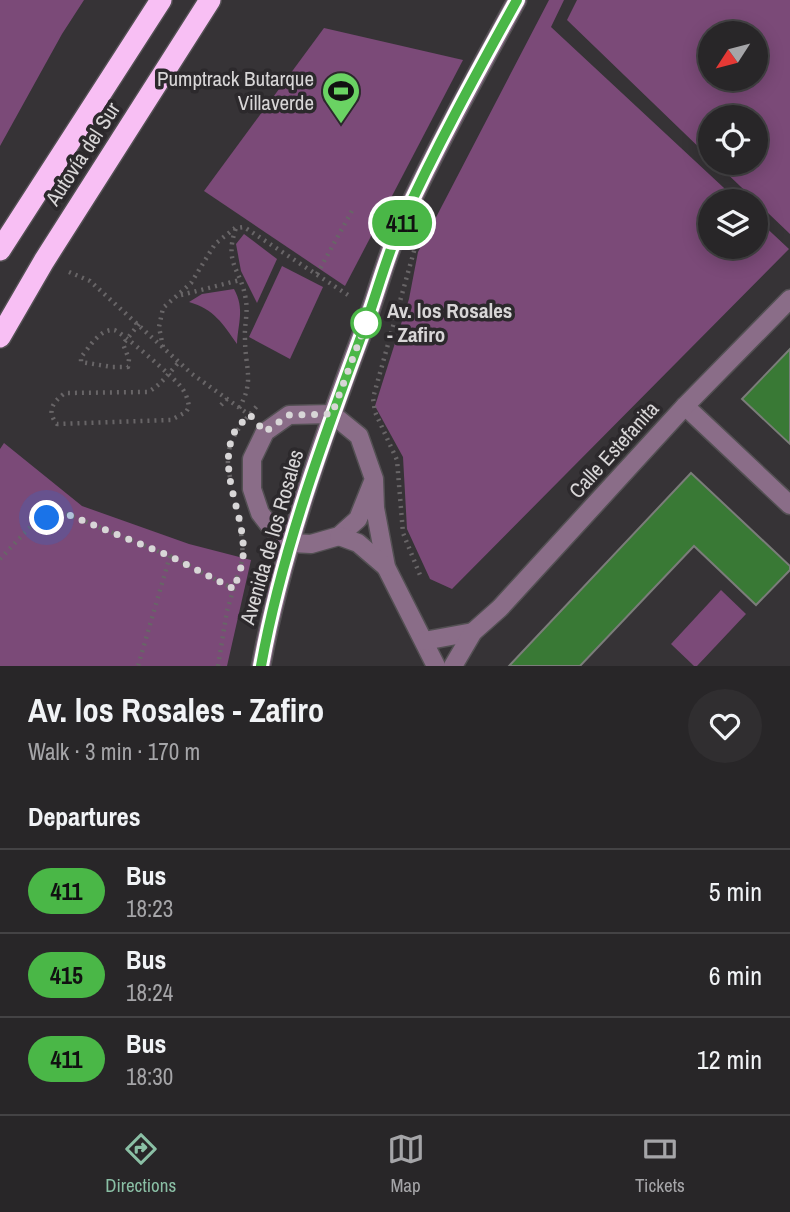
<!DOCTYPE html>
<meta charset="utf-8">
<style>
:root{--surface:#282628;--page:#302e30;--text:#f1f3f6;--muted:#a5a5a8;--line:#444345;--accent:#8abfa5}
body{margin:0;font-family:"Archivo Narrow",sans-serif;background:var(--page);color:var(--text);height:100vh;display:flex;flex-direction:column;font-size:26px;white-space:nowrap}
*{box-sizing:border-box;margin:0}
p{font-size:23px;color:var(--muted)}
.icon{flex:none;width:38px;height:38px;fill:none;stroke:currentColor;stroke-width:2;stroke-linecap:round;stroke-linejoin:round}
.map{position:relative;height:666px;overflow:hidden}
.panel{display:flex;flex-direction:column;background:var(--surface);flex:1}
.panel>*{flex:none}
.badge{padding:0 14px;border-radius:23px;font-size:24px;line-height:46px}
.needle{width:46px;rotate:234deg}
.fabs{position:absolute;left:698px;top:21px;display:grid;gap:14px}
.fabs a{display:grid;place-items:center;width:70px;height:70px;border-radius:50%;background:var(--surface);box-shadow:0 4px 18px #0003,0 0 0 2px var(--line);font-size:35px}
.you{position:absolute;width:35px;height:35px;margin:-18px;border:5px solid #fff;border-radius:50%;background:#1a73e8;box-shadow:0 0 0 10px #1a73e833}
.map>.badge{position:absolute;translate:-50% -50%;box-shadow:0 0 0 4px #fff}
h2{padding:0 28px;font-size:26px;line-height:63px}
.round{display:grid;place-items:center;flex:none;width:74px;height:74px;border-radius:37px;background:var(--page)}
.headline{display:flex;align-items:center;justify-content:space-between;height:119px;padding:0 28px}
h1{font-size:33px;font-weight:700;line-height:52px}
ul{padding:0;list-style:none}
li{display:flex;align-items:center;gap:21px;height:84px;padding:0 28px;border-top:2px solid var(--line)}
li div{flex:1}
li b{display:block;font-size:26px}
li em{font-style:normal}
li .badge{min-width:77px;font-weight:700;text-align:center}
.tabs{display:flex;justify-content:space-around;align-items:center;height:98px;border-top:2px solid var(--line);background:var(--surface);font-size:19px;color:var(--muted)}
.tabs a{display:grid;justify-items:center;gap:4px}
.tabs .active{color:var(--accent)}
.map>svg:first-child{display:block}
.green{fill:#7b4a78;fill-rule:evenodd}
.building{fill:#397935;stroke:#7b7d7a;stroke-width:2}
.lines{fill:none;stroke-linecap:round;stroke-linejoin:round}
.minor-casing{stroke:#535053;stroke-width:21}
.highway-casing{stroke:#535053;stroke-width:24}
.path{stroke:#686567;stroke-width:4.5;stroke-dasharray:2 5;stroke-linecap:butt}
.minor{stroke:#8a6d88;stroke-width:18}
.highway{stroke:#f8bff4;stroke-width:21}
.line-casing{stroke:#fff;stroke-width:16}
.line{stroke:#4ab747;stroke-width:10}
.walk{stroke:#d8d6d7;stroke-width:7;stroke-dasharray:0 12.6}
.stop-dot{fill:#fff;stroke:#4ab747;stroke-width:3.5}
.labels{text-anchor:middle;stroke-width:7;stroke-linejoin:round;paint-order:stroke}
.poi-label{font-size:21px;fill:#d8d6d7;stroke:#2c292c;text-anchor:end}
.street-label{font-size:21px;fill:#d8d6d7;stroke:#2c292c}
.stop-label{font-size:21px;font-weight:bold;fill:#d8d6d7;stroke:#2c292c;text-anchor:start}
</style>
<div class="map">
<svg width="790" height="666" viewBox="0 0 790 666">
<rect width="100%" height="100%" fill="#363336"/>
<g class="green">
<polygon points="0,0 84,0 62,34 0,146"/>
<polygon points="549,0 564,0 551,27 738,201 710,201 710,247 756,247 756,218 789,249 452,589 430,579 407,529 403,457 375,406 409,299 418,252"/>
<path d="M577 0H790V234L716 163H756V117H710V158L567 20ZM710 33H756V79H710Z"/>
<polygon points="324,28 463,60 345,286 204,191"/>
<polygon points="244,234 277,259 257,303 241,271 236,244"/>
<polygon points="282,266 323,287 290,359 249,337"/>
<path d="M234 289C245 309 238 323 237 344 223 324 214 309 189 302L202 294Z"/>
<polygon points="4,443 82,506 189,544 251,560 227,666 0,666 0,449"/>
<polygon points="721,590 746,614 697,666 694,666 671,644"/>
</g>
<g class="building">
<polygon points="790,349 790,444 742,399"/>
<polygon points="691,473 790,566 790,570 756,605 694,546 580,666 509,666"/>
</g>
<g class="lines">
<defs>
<g id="minor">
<polyline points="685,406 790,505"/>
<polyline points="374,479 358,519 339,536 311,544 291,543 270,526 260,513 252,489 252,459 265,432 289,415 332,414 359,436 374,479 375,508 386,567 436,666"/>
<polyline points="339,536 358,543 386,567"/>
<polyline points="424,641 473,632"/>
<path d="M261 666C282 552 322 440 363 331 376 297 385 260 400 226 435 149 477 74 517 0"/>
<polyline points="453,666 473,632 500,608 685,406 790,299"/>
</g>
<g id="highway">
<polyline points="0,250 161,0"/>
<polyline points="0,337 44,261 210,0"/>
</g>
</defs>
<use href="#minor" class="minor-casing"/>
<use href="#highway" class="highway-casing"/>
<g class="path">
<polyline points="416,244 373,398 375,412 397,460 403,533 420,575"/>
<polyline points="69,272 90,281 192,374 251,416"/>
<polyline points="317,274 353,209"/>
<polyline points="181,295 240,280"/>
<path d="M139 324 123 344 129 359 128 367H112L81 362V357C89 348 99 329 114 330 119 330 177 380 181 387 186 393 188 400 189 407L186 412 171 420 57 424C46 411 53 402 65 393L148 392C161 385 169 373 179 362"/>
<polyline points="163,347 159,327 163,308 191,283 215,244 235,228"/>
<polyline points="221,405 227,399"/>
<path d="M239 408C255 381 245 368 245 339 244 327 248 314 246 301 242 269 223 265 236 228L244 227 348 295"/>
<path d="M230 477C222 445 238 428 257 406"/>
<polyline points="170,556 234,589"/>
<polyline points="0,559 32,525 62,512 170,556 138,666"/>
<polyline points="218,666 227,611 243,557 240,520"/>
</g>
<use href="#minor" class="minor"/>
<use href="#highway" class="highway"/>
</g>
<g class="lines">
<defs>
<path id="line" d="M261 666C282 550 324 437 365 326 377 293 386 258 400 226 435 149 476 74 517 0"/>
</defs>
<use href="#line" class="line-casing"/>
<use href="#line" class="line"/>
<path class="walk" d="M47 518 62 512 170 556 234 589C237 579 242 567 243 557 247 516 215 471 235 431 238 425 245 420 250 415L265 432 289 415 332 414 366 323"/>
</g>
<defs>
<symbol id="stadium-pin" viewBox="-11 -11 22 30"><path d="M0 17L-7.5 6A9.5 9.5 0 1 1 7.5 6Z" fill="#6ad363" stroke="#2c292c"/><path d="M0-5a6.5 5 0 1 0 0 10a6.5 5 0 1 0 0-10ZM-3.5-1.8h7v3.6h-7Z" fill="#111"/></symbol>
</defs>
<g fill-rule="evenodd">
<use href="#stadium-pin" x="319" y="69" width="44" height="60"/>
</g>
<circle class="stop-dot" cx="366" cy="323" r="14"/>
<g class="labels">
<g class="poi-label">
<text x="314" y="86">Pumptrack Butarque<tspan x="314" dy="24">Villaverde</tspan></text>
</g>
<g class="street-label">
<text transform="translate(83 154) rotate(-57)" y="7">Autovía del Sur</text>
<text transform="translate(614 450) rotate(-48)" y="7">Calle Estefanita</text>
<text transform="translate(272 537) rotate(-74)" y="7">Avenida de los Rosales</text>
</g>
<g class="stop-label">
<text x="387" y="318">Av. los Rosales<tspan x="387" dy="24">- Zafiro</tspan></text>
</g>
</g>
</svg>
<div class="fabs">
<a><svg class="needle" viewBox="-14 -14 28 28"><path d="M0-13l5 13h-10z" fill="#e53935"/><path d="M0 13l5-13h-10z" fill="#a5a5a8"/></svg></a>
<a><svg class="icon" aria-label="locate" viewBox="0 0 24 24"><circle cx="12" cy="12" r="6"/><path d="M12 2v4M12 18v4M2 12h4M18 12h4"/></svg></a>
<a><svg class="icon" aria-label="layers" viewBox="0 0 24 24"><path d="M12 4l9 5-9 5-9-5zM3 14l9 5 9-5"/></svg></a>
</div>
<div class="you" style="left:47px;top:518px"></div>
<b class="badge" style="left:402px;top:223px;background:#4ab747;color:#111">411</b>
</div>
<section class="panel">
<div class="headline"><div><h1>Av. los Rosales - Zafiro</h1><p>Walk · 3 min · 170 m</p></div><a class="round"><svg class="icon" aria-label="heart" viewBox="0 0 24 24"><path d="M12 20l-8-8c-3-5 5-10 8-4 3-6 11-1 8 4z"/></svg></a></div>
<h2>Departures</h2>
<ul>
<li><span class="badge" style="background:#4ab747;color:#111">411</span><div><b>Bus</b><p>18:23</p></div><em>5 min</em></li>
<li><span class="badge" style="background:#4ab747;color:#111">415</span><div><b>Bus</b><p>18:24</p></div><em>6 min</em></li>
<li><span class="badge" style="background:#4ab747;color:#111">411</span><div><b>Bus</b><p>18:30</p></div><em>12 min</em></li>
</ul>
</section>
<nav class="tabs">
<a class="active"><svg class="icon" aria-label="directions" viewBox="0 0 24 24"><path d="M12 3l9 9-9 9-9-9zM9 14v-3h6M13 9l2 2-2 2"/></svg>Directions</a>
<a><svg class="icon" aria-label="map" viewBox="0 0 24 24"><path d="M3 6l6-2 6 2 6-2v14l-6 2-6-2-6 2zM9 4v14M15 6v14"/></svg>Map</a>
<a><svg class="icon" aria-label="tickets" viewBox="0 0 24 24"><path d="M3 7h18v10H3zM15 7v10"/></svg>Tickets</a>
</nav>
